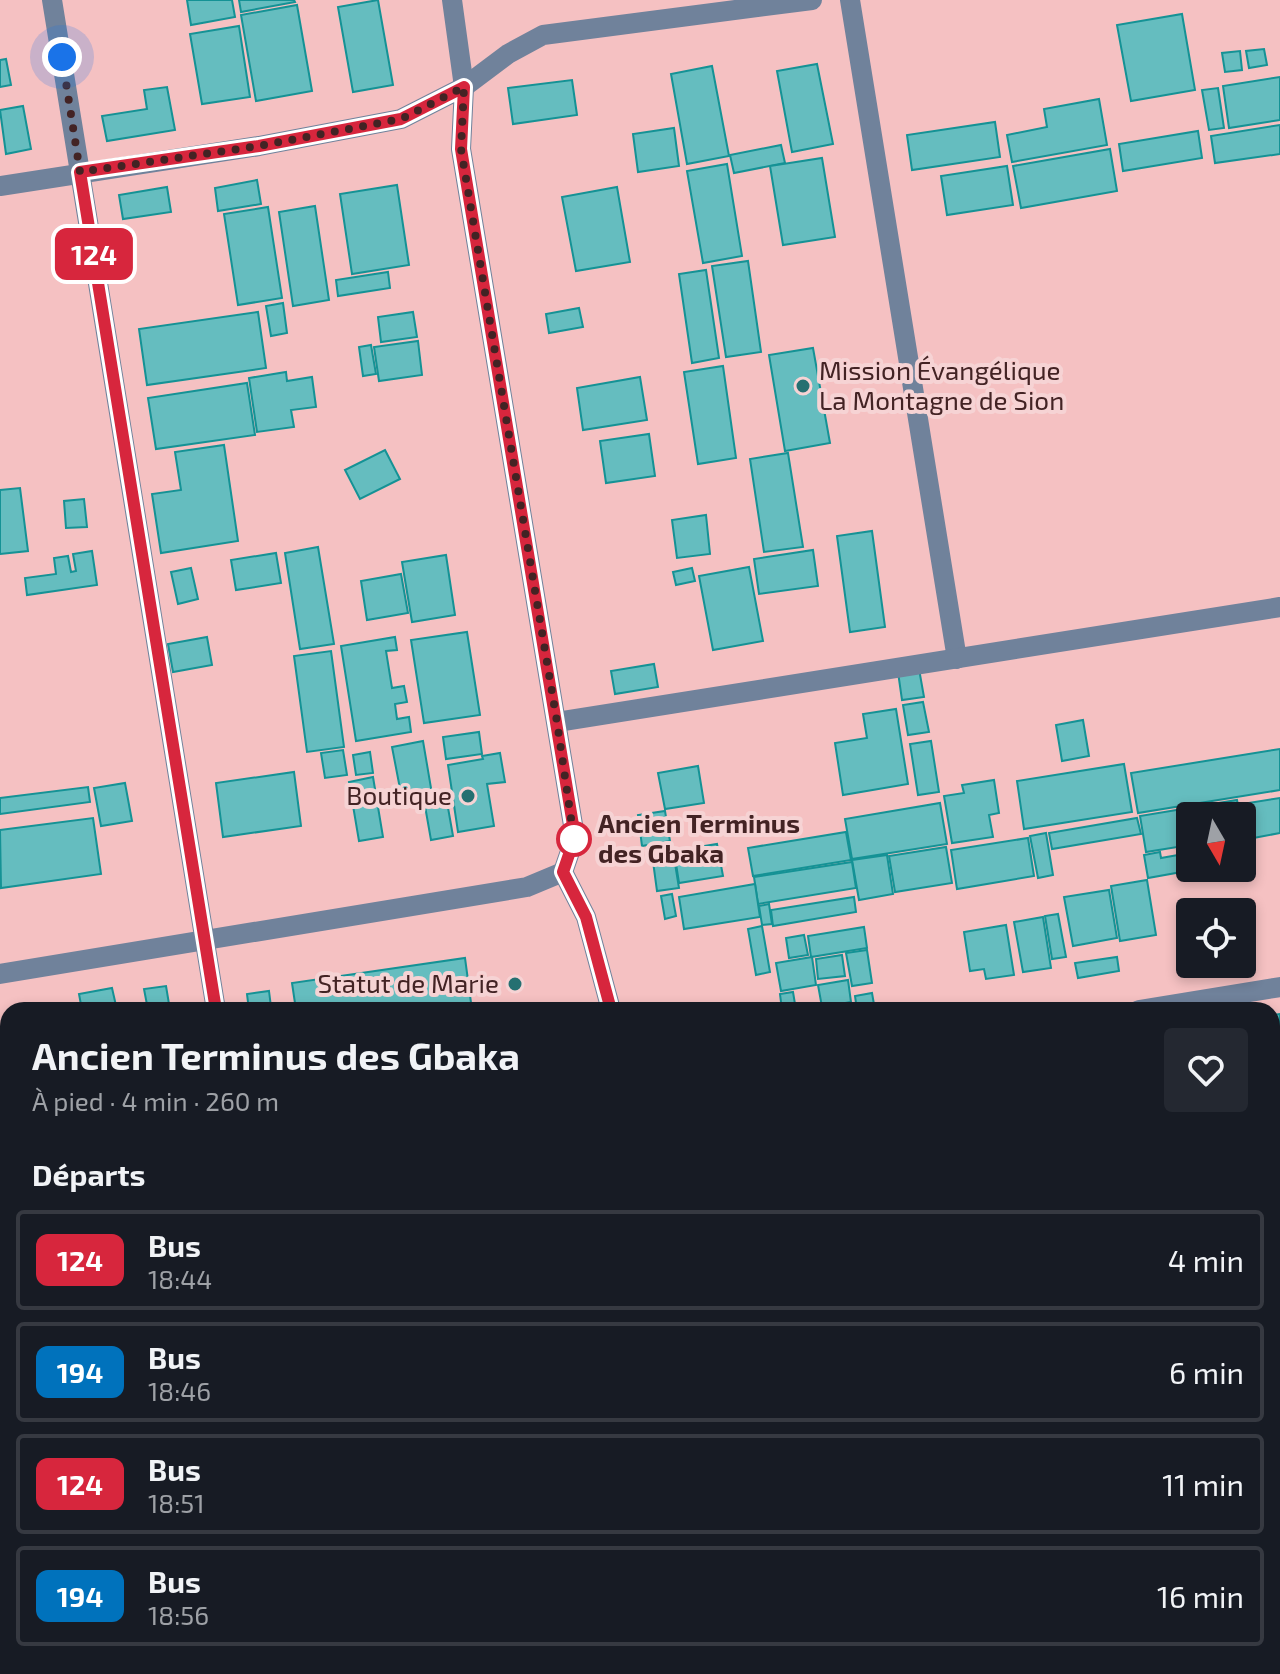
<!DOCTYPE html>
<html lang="fr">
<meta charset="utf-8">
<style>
:root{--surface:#171b24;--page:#242831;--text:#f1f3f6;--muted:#9ea1a6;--line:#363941}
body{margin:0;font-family:"Exo 2",sans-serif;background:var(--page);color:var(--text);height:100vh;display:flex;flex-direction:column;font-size:30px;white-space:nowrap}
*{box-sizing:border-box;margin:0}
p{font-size:26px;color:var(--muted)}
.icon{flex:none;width:44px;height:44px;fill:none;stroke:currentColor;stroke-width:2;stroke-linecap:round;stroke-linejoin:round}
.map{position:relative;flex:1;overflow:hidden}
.side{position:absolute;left:0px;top:1002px;width:1280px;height:672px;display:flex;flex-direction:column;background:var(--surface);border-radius:24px 24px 0 0;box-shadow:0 4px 12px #0003}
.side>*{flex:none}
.badge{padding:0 16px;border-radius:12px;font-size:28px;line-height:52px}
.needle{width:52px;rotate:171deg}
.tools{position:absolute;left:1176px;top:802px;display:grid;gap:16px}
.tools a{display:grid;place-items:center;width:80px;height:80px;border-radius:8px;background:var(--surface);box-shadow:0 4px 12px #0003;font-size:40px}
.you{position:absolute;width:40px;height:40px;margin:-20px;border:6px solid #fff;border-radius:50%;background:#1a73e8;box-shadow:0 0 0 12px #1a73e833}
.map>.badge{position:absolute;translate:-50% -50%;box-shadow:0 0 0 4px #fff}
h2{padding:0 32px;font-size:30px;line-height:72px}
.round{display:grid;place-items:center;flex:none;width:84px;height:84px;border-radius:8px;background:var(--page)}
.headline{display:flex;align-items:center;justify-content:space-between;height:136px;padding:0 32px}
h1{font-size:38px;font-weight:700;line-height:60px}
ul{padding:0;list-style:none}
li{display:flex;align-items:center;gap:24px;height:100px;margin:0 16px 12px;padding:0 16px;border:4px solid var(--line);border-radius:8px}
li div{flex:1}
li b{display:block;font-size:30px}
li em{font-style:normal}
li .badge{min-width:88px;font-weight:700;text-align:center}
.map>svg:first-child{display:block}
.building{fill:#65bdbf;stroke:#159295;stroke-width:2}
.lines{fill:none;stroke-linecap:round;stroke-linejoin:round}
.minor{stroke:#70829b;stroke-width:20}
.line-casing{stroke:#fff;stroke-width:18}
.line{stroke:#d7263d;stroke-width:12}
.walk{stroke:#432324;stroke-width:8;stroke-dasharray:0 14.4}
.poi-dot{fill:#257071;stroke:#f6d3d4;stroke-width:3}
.stop-dot{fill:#fff;stroke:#d7263d;stroke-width:4}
.labels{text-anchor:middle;stroke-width:8;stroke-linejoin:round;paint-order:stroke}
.poi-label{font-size:26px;fill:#432324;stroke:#f6d3d4;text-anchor:end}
.stop-label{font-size:26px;font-weight:bold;fill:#432324;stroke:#f6d3d4;text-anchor:start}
</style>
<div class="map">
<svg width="1280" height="1674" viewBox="0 0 1280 1674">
<rect width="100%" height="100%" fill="#f5c1c2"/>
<g class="building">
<polygon points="187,0 232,0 235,17 191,25"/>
<polygon points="239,0 294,0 295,2 241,12"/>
<polygon points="378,0 393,85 353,92 338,7"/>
<polygon points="297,5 312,91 256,101 241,15"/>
<polygon points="1182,14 1195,90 1131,101 1117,25"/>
<polygon points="239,26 250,97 202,104 190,34"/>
<polygon points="1264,49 1267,65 1249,68 1246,51"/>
<polygon points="1240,51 1242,70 1225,72 1222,53"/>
<polygon points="6,59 11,85 0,87 0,60"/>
<polygon points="817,64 833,144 792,152 777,71"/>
<polygon points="712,66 729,156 687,164 671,74"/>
<polygon points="1280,77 1280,120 1229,128 1223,86"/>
<polygon points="572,80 577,115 513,124 508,88"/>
<polygon points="167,87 175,130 107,141 102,116 147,109 144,90"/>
<polygon points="1218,88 1224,128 1209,130 1202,90"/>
<polygon points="1099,99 1107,145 1012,162 1007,135 1047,127 1044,109"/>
<polygon points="23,106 31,149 6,154 0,110"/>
<polygon points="995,122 1000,157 912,170 907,135"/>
<polygon points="1280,125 1280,154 1215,163 1211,136"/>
<polygon points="674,128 679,166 638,172 633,134"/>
<polygon points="1198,131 1202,158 1123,171 1119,144"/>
<polygon points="781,145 785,163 734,173 730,155"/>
<polygon points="1110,149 1117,191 1021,208 1013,166"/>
<polygon points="822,158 835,237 783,245 770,166"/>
<polygon points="727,164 742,256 703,263 687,171"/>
<polygon points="1007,166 1013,205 947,215 941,176"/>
<polygon points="257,180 261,204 218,211 215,188"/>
<polygon points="397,185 409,265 352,274 340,194"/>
<polygon points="167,187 171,212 123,219 119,195"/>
<polygon points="617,187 630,262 576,271 562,197"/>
<polygon points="315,206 329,300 293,306 279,212"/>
<polygon points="268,207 282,298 238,305 224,214"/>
<polygon points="748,261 761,352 726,357 712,266"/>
<polygon points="706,270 719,358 692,363 679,274"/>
<polygon points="388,272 390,288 338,296 336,280"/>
<polygon points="283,303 287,333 271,336 266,306"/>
<polygon points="579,308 583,327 549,333 546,314"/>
<polygon points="258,312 266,368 147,385 139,329"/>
<polygon points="413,312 417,337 381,342 378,317"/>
<polygon points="418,341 422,375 379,381 374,347"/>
<polygon points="371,345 376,374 363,376 359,347"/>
<polygon points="813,348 830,443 785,451 769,355"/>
<polygon points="723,366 736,458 698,464 684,372"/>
<polygon points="286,372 287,381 312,377 316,407 291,410 294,427 257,432 249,378"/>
<polygon points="640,377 647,420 583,430 577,388"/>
<polygon points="247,383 255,435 156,449 148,398"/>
<polygon points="649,434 655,476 606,483 600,441"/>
<polygon points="224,445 238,541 161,553 152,494 181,490 175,452"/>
<polygon points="385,450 400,479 360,499 345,470"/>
<polygon points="788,453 803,547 764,552 750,459"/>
<polygon points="20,488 28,551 0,554 0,490"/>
<polygon points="84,499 87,527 66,528 64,501"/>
<polygon points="706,515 710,554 677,558 672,520"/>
<polygon points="872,531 885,627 850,632 837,536"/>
<polygon points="318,547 334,644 300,649 285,553"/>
<polygon points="813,550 818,586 759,594 754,559"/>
<polygon points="92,551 97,585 27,595 25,578 56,574 54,558 68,556 71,572 76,571 73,554"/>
<polygon points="276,553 281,583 236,590 231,560"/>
<polygon points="446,555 455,615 412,622 402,562"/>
<polygon points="749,567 763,641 713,650 699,576"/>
<polygon points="191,568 198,599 178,604 171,572"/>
<polygon points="692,568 695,581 676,585 673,572"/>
<polygon points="401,574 408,613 367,620 361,581"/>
<polygon points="467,632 480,715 424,723 411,640"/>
<polygon points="207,637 212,665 173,672 168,644"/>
<polygon points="395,637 397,650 386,651 392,688 404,686 407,702 395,704 397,719 409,717 411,732 356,741 341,646"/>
<polygon points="331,651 344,747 307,752 294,656"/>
<polygon points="654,664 658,687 615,694 611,671"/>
<polygon points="919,669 924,697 902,700 898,672"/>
<polygon points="923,702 929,732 908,735 903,705"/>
<polygon points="896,709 908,784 843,795 835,743 867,738 863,714"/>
<polygon points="1083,720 1089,756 1062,761 1056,725"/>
<polygon points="479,732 482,754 446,759 443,737"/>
<polygon points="423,741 432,794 402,799 392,747"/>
<polygon points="931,741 939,792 918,795 910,744"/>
<polygon points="1280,749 1280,790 1138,813 1131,773"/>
<polygon points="343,750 347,775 325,778 321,753"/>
<polygon points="370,752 373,773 356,775 353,755"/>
<polygon points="500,753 505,782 487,784 494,826 458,832 448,765 483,759 482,756"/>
<polygon points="1124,764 1132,812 1024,829 1017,781"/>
<polygon points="698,766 704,803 665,809 658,773"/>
<polygon points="294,772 301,826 223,837 216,783"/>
<polygon points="373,777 383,837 359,841 349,782"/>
<polygon points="994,780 999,813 989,815 993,837 952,843 944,796 964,793 962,785"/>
<polygon points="125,783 132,821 101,826 94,788"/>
<polygon points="88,787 90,802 0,814 0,798"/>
<polygon points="1280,798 1280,833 1248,839 1242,804"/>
<polygon points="1237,800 1240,816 1190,816 1190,845 1146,852 1140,816"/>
<polygon points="447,802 453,836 431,840 425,806"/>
<polygon points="940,803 947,844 852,859 845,819"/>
<polygon points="665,811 670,841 642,846 638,815"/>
<polygon points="93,818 101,874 1,888 0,830"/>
<polygon points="1137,818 1141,834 1052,849 1049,833"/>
<polygon points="846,832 851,860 753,876 748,848"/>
<polygon points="1046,833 1053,875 1038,878 1030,836"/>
<polygon points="1028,838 1034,876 957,889 951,850"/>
<polygon points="717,844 723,876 679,883 674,851"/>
<polygon points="946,847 952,883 895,892 889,856"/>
<polygon points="1190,848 1190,868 1198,869 1148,878 1144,855 1160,852 1161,858 1178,855 1177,850"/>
<polygon points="673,851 679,888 657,891 652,854"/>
<polygon points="887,855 893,894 859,900 852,860"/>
<polygon points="852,862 856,888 758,904 754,877"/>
<polygon points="1147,880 1156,935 1120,941 1111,886"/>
<polygon points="755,884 760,917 684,929 679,897"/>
<polygon points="1109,890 1117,938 1073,946 1064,897"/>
<polygon points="672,894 676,916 665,919 661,896"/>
<polygon points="854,897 856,912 773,926 771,910"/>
<polygon points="769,904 772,924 762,925 759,906"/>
<polygon points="1058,914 1066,957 1052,959 1045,916"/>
<polygon points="1043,917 1051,968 1023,972 1014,922"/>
<polygon points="1006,925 1014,975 986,979 984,969 970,971 964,932"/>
<polygon points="762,926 770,972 756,975 748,929"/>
<polygon points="864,927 867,948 811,957 808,936"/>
<polygon points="804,935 808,955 789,958 786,938"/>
<polygon points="867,950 872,983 852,986 846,953"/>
<polygon points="842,955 845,976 818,979 816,959"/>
<polygon points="812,957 816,985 781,991 776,963"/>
<polygon points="1117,957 1119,971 1078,978 1075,963"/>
<polygon points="465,958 472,1010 296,1010 292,983"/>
<polygon points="848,980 851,1002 822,1007 818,985"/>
<polygon points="166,986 170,1010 148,1010 144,989"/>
<polygon points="112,988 117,1010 82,1010 79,994"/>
<polygon points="269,991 271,1007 249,1010 247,994"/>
<polygon points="793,992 796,1010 782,1010 780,994"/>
<polygon points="872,993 875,1010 857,1010 855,996"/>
<polygon points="1280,1014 1280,1053 1278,1053 1273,1015"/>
<polygon points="1273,1034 1280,1078 1280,1111 1272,1112"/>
<polygon points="8,1082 8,1121 0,1122 0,1084"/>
<polygon points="1280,1114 1280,1163 1272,1164 1272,1115"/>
<polygon points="8,1128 8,1217 0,1172 0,1130"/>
<polygon points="8,1224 8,1244 0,1245 0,1225"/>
<polygon points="1280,1256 1280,1298 1272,1299 1272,1257"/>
<polygon points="8,1531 8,1573 0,1574 0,1532"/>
<polygon points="8,1586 8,1621 1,1622 0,1587"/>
<polygon points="8,1640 8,1666 48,1666 49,1674 6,1674 0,1641"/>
<polygon points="63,1666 109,1666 110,1674 64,1674"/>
<polygon points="138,1666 175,1666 176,1674 139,1674"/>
<polygon points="220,1666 266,1666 221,1674"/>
<polygon points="832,1666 853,1666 854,1674 796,1674 795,1672"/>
<polygon points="900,1666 916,1666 918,1674 901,1674"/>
<polygon points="920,1666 935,1666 937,1674 921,1674"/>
<polygon points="978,1666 1033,1666 1033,1670 1007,1674 980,1674"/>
</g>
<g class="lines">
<g class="minor">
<polyline points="52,0 216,1010"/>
<polyline points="452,0 464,87 461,149 575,837 563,872 586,917 611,1010"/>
<polyline points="850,0 957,659"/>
<polyline points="0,186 259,146 401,119 464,87 508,54 543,35 812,0"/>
<polyline points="557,722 1280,607"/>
<polyline points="0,974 527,887 563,872"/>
<polyline points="1139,1010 1280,987"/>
<polyline points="327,1666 329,1674"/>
<polyline points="727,1666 728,1674"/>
<polyline points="500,1674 557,1666"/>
</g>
</g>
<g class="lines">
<defs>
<polyline id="line" points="216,1010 80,172 259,146 401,119 464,87 461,149 575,837 563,872 586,917 611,1010"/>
</defs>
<use href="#line" class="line-casing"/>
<use href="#line" class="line"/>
<polyline class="walk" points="62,57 80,172 259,146 401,119 464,87 461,149 557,722 574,839"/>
</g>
<g class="poi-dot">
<circle cx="803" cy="386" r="8"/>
<circle cx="468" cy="796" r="8"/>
<circle cx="515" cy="984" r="8"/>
</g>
<circle class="stop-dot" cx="574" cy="839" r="16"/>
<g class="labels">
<g class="poi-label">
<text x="819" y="380" text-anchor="start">Mission Évangélique<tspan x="819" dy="30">La Montagne de Sion</tspan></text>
<text x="452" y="805">Boutique</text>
<text x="499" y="993">Statut de Marie</text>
</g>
<g class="stop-label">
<text x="598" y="833">Ancien Terminus<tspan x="598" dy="30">des Gbaka</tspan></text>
</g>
</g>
</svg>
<div class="tools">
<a><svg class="needle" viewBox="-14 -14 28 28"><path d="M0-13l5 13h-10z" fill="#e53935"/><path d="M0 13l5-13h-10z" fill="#9ea1a6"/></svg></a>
<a><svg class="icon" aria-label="locate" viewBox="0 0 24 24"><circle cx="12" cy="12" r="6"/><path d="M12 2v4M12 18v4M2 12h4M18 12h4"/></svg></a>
</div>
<div class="you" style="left:62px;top:57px"></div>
<b class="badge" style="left:94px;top:254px;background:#d7263d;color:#fff">124</b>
<section class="side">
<div class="headline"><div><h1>Ancien Terminus des Gbaka</h1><p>À pied · 4 min · 260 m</p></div><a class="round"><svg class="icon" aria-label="heart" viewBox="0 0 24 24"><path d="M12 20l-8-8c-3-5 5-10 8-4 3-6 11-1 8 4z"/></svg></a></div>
<h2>Départs</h2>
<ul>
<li><span class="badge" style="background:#d7263d;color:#fff">124</span><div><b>Bus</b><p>18:44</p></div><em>4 min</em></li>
<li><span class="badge" style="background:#0072bc;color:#fff">194</span><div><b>Bus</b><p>18:46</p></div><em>6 min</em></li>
<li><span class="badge" style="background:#d7263d;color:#fff">124</span><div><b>Bus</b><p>18:51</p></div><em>11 min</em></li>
<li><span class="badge" style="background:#0072bc;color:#fff">194</span><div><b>Bus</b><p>18:56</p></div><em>16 min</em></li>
</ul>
</section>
</div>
